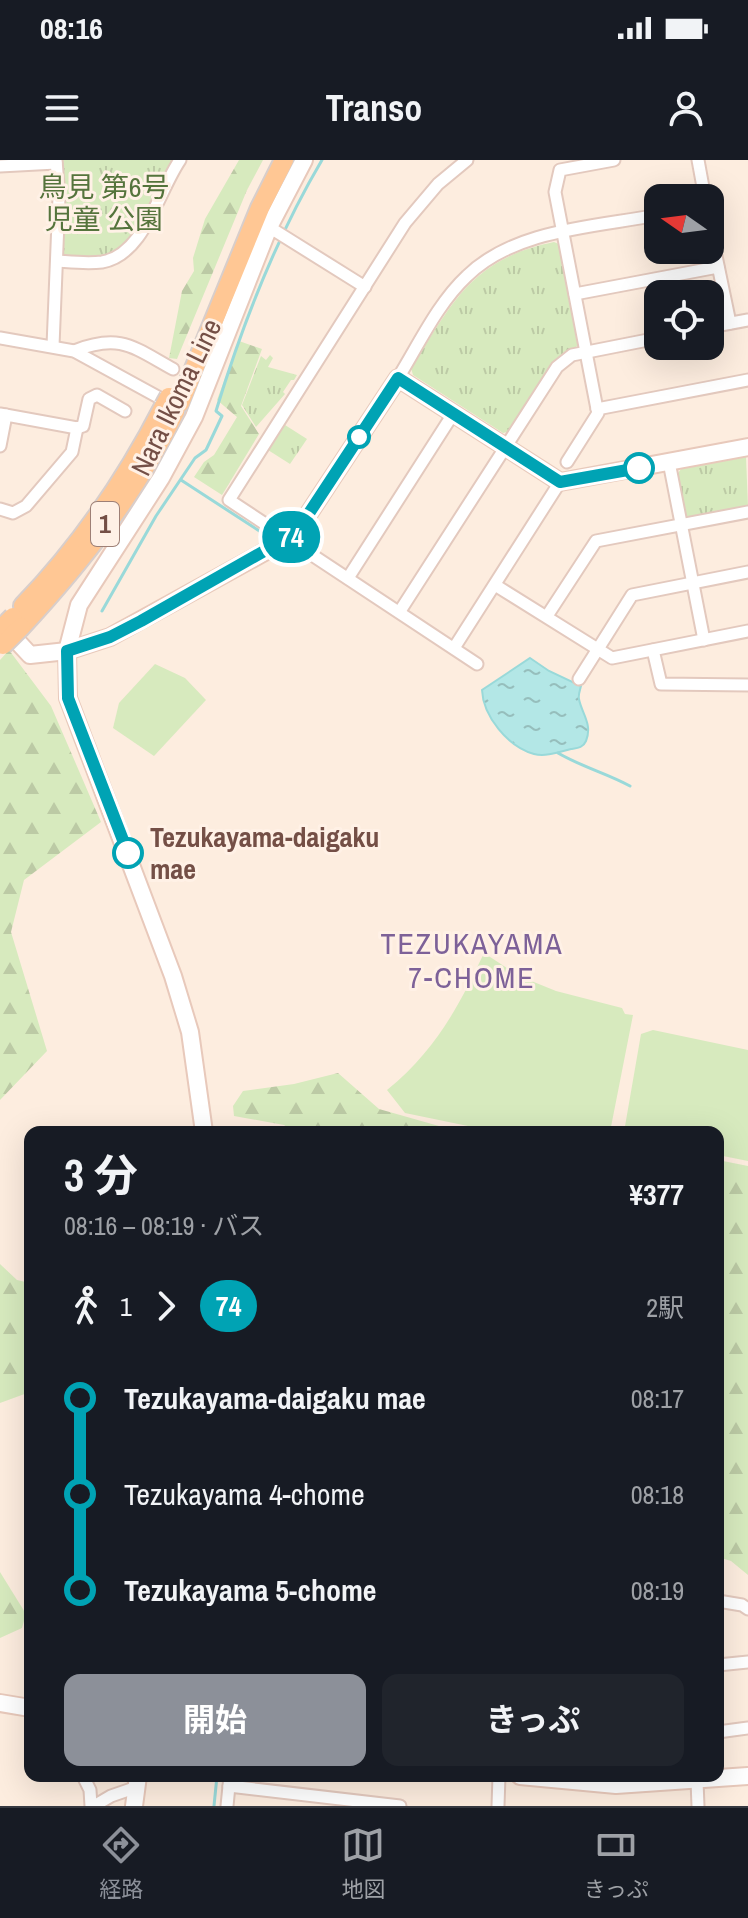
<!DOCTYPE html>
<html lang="ja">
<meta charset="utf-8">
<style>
:root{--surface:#171b24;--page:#20242c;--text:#f1f3f6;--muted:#9ea1a6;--line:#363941;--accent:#8c9099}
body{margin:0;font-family:"Archivo Narrow","Noto Sans JP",sans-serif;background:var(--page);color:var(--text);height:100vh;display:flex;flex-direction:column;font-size:30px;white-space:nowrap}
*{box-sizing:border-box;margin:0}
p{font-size:26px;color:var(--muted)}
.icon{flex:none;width:44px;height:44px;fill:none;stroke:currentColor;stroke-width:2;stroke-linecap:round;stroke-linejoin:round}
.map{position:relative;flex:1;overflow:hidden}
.panel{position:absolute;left:24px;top:966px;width:700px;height:656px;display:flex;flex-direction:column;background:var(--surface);border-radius:16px;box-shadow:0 8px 32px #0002}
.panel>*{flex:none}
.badge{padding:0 16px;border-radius:26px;font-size:28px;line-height:52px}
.needle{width:52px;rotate:284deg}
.buttons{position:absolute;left:644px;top:24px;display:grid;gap:16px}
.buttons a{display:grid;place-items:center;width:80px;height:80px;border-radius:16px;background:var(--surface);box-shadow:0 8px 32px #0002;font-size:40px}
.map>.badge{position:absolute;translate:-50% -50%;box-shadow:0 0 0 4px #fff}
.legs{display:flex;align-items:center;gap:12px;height:88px;padding:0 40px;font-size:26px}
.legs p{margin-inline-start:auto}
.headline{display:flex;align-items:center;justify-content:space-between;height:136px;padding:0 40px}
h1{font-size:44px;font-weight:700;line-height:60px}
.button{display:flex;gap:16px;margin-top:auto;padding:16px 40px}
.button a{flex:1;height:92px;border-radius:16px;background:var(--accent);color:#fff;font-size:32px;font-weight:700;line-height:92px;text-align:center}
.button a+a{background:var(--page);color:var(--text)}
ul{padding:0 40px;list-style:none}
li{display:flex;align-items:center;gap:28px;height:96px;font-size:30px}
li i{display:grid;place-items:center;width:12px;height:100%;margin:0 10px;background:currentColor}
li i::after{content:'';width:20px;height:20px;margin:-10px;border:6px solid;border-radius:50%;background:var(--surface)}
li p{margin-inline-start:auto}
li:first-child i{background:linear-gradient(#0000 50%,currentColor 0)}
li:last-child i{background:linear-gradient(currentColor 50%,#0000 0)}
.status{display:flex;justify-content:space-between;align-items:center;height:56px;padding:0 40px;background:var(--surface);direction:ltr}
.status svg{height:22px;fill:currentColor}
header{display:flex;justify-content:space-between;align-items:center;height:104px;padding:0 40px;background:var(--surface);font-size:36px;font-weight:700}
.tabs{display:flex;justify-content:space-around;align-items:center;height:112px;border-top:2px solid var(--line);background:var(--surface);font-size:22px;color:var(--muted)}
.tabs a{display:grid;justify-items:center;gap:4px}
.tabs .selected{color:var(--accent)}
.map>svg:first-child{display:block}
.forest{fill:url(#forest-firs)}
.park{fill:url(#park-tufts)}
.pitch{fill:#d7eabe}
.water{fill:url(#water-ripples);stroke:#99d9d9;stroke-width:2}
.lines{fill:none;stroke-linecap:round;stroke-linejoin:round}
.stream{stroke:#99d9d9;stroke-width:3}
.street-casing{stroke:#e3c9be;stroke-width:15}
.secondary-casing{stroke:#e8c9bb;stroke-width:20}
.primary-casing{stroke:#d8cecb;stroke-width:22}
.street{stroke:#fff;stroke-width:11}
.secondary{stroke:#fff;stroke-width:16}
.primary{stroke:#ffc794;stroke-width:18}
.primary-bridge-casing{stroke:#d8cecb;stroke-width:22;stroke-linecap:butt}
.primary-bridge{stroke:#ffc794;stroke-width:18}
.line-1-casing{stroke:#fff;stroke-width:18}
.line-1{stroke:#00a3b4;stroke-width:12}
.stop-1-dot{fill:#fff;stroke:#00a3b4;stroke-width:4}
.labels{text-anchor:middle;stroke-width:6;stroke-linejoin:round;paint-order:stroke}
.shield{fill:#fff1e6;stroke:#9e8076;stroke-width:2}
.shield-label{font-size:26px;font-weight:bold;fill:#744f46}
.park-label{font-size:28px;fill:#55743c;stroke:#fff1e6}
.street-label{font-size:28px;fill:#744f46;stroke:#fff1e6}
.stop-label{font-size:28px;font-weight:bold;fill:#744f46;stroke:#fff1e6;text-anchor:start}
.neighbourhood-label{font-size:30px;letter-spacing:2px;fill:#7d6198;stroke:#fff1e6}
</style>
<div class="status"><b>08:16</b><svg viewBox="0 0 49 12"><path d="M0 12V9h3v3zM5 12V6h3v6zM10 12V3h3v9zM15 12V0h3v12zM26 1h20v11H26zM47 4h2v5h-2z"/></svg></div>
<header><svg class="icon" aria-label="menu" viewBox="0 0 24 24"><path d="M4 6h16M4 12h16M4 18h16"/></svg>Transo<svg class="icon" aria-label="person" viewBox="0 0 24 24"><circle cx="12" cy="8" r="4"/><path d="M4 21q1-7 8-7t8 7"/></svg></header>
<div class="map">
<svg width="748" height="1646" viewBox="0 0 748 1646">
<defs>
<pattern id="forest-firs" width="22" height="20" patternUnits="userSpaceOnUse" patternTransform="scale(2)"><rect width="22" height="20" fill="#d7eabe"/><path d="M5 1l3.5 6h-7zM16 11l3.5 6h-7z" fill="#bccaa5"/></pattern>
<pattern id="park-tufts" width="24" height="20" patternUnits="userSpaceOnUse" patternTransform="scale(2)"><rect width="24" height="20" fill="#d7eabe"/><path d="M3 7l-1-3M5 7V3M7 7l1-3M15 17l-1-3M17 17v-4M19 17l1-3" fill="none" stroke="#bccaa5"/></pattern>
<pattern id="water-ripples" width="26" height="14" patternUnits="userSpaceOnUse" patternTransform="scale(2)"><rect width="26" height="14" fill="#b3e7e6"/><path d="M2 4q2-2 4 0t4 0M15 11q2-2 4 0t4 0" fill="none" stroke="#96bebc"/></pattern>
</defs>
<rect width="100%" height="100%" fill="#fdeddf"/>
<g class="forest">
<polygon points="239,0 263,0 247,30 177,199 169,198 182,131 194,111 193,98 205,59"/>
<polygon points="239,181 262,189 241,246 259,274 222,335 194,317 204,302 214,295 237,257 217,240"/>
<polygon points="9,490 51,546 101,662 24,720 11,772 47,891 0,940 0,500"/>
<polygon points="338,913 379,949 460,972 294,972 284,965 234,956 233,946 243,931 294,924"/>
<polygon points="718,1000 748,1006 748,1415 731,1401 718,1397"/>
<polygon points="0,1104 17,1120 30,1123 30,1232 0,1243"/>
<polygon points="0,1412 26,1454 22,1468 0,1478"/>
</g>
<g class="park">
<path d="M61 0H174C151 32 142 93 96 98 86 99 75 98 65 97L62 94Z"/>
<path d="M554 82 561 85 580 182 511 271 503 273 413 215 411 208C453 142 471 99 554 82Z"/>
<polygon points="270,195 273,198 268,207 297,215 294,220 291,220 283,232 285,234 256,267 242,245 261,196 266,200"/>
<polygon points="285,265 307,279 290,304 268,290"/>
<polygon points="746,297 748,347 690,358 684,355 676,316 681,309"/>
</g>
<g class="pitch">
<polygon points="155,504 185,518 206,540 154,596 113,568 119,543"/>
<path d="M484 793 519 816 556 831 622 848 625 854 633 855 610 972H497L405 953 387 930C435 891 458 848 484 793Z"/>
<polygon points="653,870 748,890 748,1001 718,995 718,972 624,972 641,874"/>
</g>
<path class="water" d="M530 498 549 511 581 526C580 530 578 535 579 539 581 552 593 564 586 581 583 588 577 588 571 589 559 592 546 597 534 594 508 587 483 556 482 530Z"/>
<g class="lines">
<g class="stream">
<polyline points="181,320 264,374"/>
<path d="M102 451 156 356 195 298 206 290 222 256 216 251C242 165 276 78 322 0"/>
<path d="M558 593C582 607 606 613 630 626"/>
<polyline points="214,1646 217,1616"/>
</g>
<defs>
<g id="street">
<polyline points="467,0 438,24 405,63 229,340 477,504"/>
<polyline points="698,0 705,38"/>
<polyline points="0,6 56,3"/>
<polyline points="269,67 365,127"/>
<polyline points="710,67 730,163"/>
<path d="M57 101C71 102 87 104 102 102 144 95 158 32 180 0"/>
<polyline points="575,134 718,107"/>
<polyline points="710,167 748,160"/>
<polyline points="0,178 74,191 169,243"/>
<polyline points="53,186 59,37 56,0"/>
<path d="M74 191C120 173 133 187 173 209"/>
<path d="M398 218C419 184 438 143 467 116 515 69 595 67 658 55"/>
<polyline points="597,249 555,32 560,10 614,0"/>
<polyline points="0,254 77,268 83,266 89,239 97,235 125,251"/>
<polyline points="0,286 6,255"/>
<polyline points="567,302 598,253 597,249 748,220"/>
<polyline points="669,302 704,480"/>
<polyline points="0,349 13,353 26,346 72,292 77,268"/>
<polyline points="348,418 453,254"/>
<polyline points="495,425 612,498 748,471"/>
<polyline points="400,451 557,207 572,195 658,178"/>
<polyline points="547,456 596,381 748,352"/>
<polyline points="454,488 560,322"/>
<polyline points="653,490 661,524 748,525"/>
<polyline points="579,519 632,435 748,412"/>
<polyline points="718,1441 742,1445 748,1449"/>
<polyline points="718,1505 748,1502"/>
<polyline points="718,1572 748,1568"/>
<polyline points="83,1616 90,1630 91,1646"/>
<polyline points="697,1621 698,1646"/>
<polyline points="229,1626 400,1646"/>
<polyline points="94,1646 111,1636 137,1627"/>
<polyline points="227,1646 230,1616"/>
<polyline points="498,1646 499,1616"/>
</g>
<g id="secondary">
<polyline points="4,467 30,495 67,491 110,477 288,379 296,373 398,218 560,322 748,287"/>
<polyline points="204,972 190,872 173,816 68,538 67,491 79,445 161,318 194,257 269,67 304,0"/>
<polyline points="0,1543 30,1548"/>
<polyline points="520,1616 616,1625 748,1616"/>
<polyline points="134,1646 138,1616"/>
</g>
<g id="primary">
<polyline points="180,243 260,48 284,0"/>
<path d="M23 446C79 388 127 318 164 246"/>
<path d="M21 467C81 402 137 332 175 252"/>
</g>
</defs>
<use href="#street" class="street-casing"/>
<use href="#secondary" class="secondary-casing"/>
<use href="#primary" class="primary-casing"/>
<use href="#street" class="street"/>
<use href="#secondary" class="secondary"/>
<use href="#primary" class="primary"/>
<defs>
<g id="primary-bridge">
<polyline points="164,246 169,237"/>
<polyline points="0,470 13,457"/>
<polyline points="3,485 21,467"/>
</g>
</defs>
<use href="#primary-bridge" class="primary-bridge-casing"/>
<use href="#primary-bridge" class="primary-bridge"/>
</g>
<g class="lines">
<defs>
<polyline id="line-1" points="128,693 68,538 67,491 110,477 141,461 296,373 398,218 560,322 639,308"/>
</defs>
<use href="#line-1" class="line-1-casing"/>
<use href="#line-1" class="line-1"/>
</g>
<g class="stop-1-dot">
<circle cx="359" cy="277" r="10"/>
<circle cx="639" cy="308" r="14"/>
<circle cx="128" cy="693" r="14"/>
</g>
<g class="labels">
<rect class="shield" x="91" y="342" width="28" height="44" rx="6"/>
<g class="shield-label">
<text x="105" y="373">1</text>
</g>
<g class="park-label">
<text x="104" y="37">鳥見 第6号<tspan x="104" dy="32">児童 公園</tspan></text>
</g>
<g class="street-label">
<text transform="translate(176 237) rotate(-64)" y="10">Nara Ikoma Line</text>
</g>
<g class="stop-label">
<text x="150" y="687">Tezukayama-daigaku<tspan x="150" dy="32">mae</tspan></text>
</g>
<g class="neighbourhood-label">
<text x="472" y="794">TEZUKAYAMA<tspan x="472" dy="34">7-CHOME</tspan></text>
</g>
</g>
</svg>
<div class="buttons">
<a><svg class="needle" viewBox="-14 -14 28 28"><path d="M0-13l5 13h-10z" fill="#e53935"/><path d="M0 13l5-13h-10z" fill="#9ea1a6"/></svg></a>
<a><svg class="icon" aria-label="locate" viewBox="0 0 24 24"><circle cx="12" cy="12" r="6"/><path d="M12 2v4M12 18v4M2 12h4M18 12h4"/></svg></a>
</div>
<b class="badge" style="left:291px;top:377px;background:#00a3b4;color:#fff">74</b>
<section class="panel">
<div class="headline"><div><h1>3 分</h1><p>08:16 – 08:19 · バス</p></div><b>¥377</b></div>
<div class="legs"><svg class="icon" aria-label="walk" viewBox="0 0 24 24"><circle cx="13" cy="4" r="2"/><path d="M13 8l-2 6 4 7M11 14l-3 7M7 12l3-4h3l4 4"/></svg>1<svg class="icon" aria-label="forward" viewBox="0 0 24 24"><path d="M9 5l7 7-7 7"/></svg><b class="badge" style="background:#00a3b4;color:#fff">74</b><p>2駅</p></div>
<ul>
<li><i style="color:#00a3b4"></i><b>Tezukayama-daigaku mae</b><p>08:17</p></li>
<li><i style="color:#00a3b4"></i><span>Tezukayama 4-chome</span><p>08:18</p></li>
<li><i style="color:#00a3b4"></i><b>Tezukayama 5-chome</b><p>08:19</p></li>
</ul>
<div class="button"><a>開始</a><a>きっぷ</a></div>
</section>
</div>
<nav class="tabs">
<a class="selected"><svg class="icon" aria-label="directions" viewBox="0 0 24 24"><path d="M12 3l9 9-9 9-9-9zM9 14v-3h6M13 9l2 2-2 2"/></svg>経路</a>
<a><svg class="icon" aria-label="map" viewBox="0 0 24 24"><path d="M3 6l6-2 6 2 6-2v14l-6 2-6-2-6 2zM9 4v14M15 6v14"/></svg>地図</a>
<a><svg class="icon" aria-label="tickets" viewBox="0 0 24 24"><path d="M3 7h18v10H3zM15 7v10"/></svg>きっぷ</a>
</nav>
